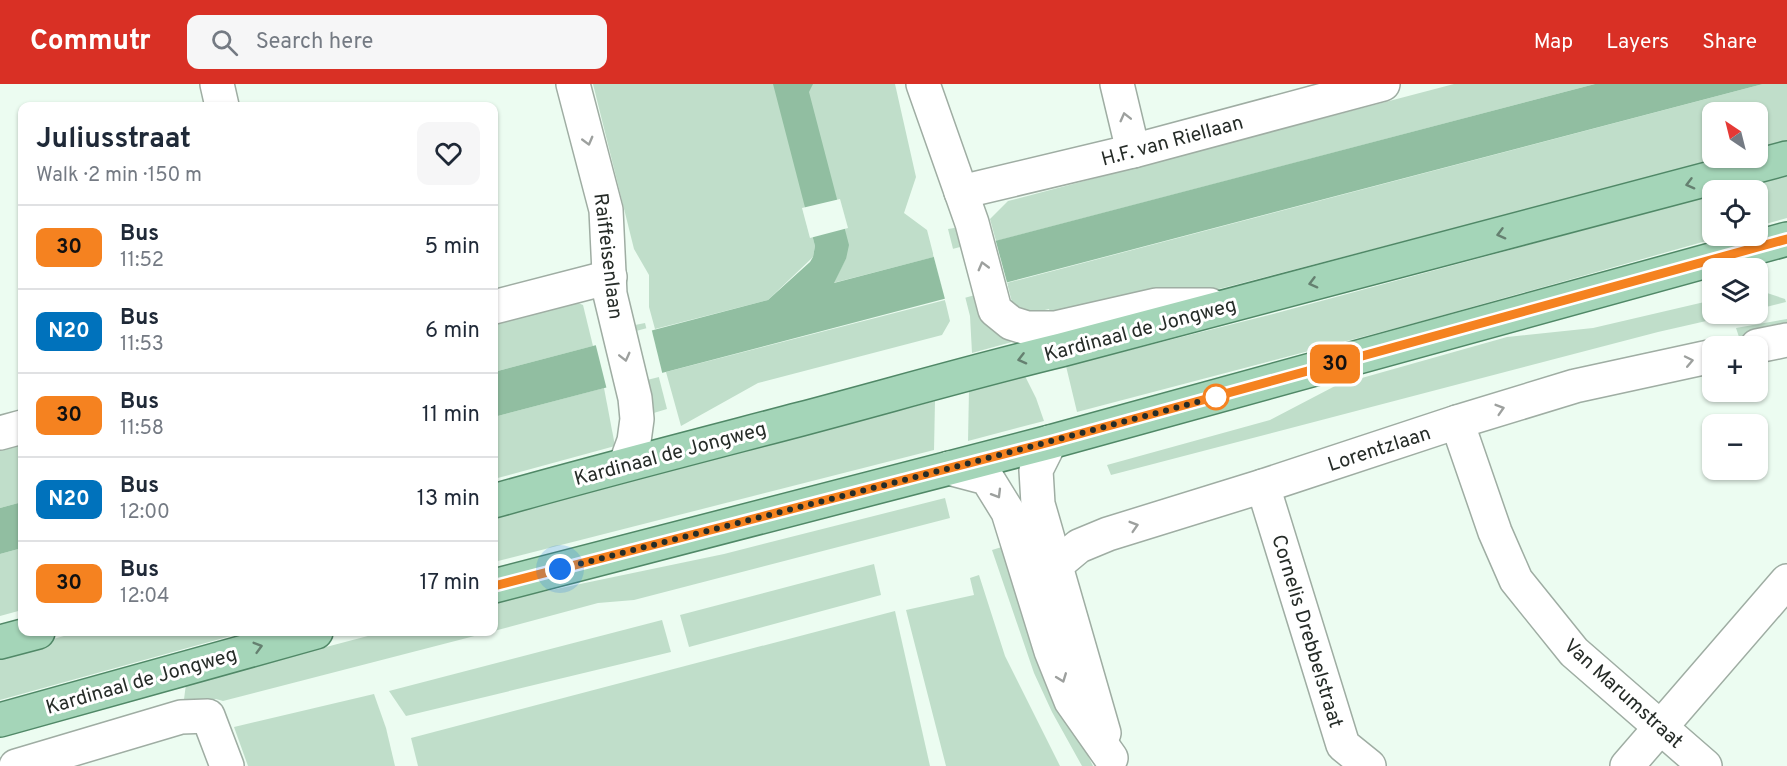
<!DOCTYPE html>
<meta charset="utf-8">
<style>
:root{--surface:#fff;--page:#f6f6f7;--text:#1f2937;--muted:#747a83;--line:#e0e1e3;--accent:#d93025}
body{margin:0;font-family:Overpass,sans-serif;background:var(--page);color:var(--text);height:100vh;display:flex;flex-direction:column;font-size:22px;white-space:nowrap}
*{box-sizing:border-box;margin:0}
p{font-size:20px;color:var(--muted)}
.icon{flex:none;width:33px;height:33px;fill:none;stroke:currentColor;stroke-width:2;stroke-linecap:round;stroke-linejoin:round}
.map{position:relative;flex:1;overflow:hidden}
.sheet{position:absolute;left:18px;top:18px;width:480px;height:534px;display:flex;flex-direction:column;background:var(--surface);border-radius:12px;box-shadow:0 2px 4px #0004}
.sheet>*{flex:none}
.badge{padding:0 12px;border-radius:9px;font-size:21px;line-height:39px}
.needle{width:39px;rotate:325deg}
.tools{position:absolute;left:1702px;top:18px;display:grid;gap:12px}
.tools a{display:grid;place-items:center;width:66px;height:66px;border-radius:12px;background:var(--surface);box-shadow:0 2px 4px #0004;font-size:30px}
.you{position:absolute;width:30px;height:30px;margin:-15px;border:4px solid #fff;border-radius:50%;background:#1a73e8;box-shadow:0 0 0 9px #1a73e833}
.map>.badge{position:absolute;translate:-50% -50%;box-shadow:0 0 0 3px #fff}
.round{display:grid;place-items:center;flex:none;width:63px;height:63px;border-radius:12px;background:var(--page)}
.overview{display:flex;align-items:center;justify-content:space-between;height:102px;padding:0 18px}
h1{font-size:28px;font-weight:700;line-height:45px}
ul{padding:0;list-style:none}
li{display:flex;align-items:center;gap:18px;height:84px;padding:0 18px;border-top:2px solid var(--line)}
li div{flex:1}
li b{display:block;font-size:22px}
li em{font-style:normal}
li .badge{min-width:66px;font-weight:700;text-align:center}
header{display:flex;align-items:center;gap:36px;box-sizing:border-box;height:84px;padding:0 30px;background:var(--accent);color:#fff}
header strong{font-size:28px}
nav{display:flex;gap:33px;margin-inline-start:auto;font-size:21px}
.search{width:420px;height:54px;background:var(--page);display:flex;align-items:center;gap:15px;box-sizing:border-box;padding:0 21px;border-radius:12px;color:var(--muted);font-size:22px}
.map>svg:first-child{display:block}
.green{fill:#c0deca}
.water{fill:#91bea1}
.pier{fill:#ecfcf1}
.lines{fill:none;stroke-linecap:round;stroke-linejoin:round}
.minor-casing{stroke:#9fada3;stroke-width:36}
.primary-casing{stroke:#508867;stroke-width:36}
.minor{stroke:#fff;stroke-width:33}
.primary{stroke:#a4d5b8;stroke-width:33}
.oneway{stroke:#9da09e}
.oneway2{stroke:#658070}
.line-casing{stroke:#fff;stroke-width:14}
.line{stroke:#f58220;stroke-width:9}
.walk{stroke:#262c28;stroke-width:6;stroke-dasharray:0 10.8}
.stop-dot{fill:#fff;stroke:#f58220;stroke-width:3}
.labels{text-anchor:middle;stroke-width:6;stroke-linejoin:round;paint-order:stroke}
.street-label{font-size:20px;fill:#262c28;stroke:#fff}
</style>
<header>
<strong>Commutr</strong>
<div class="search"><svg class="icon" aria-label="search" viewBox="0 0 24 24"><circle cx="10" cy="10" r="6"/><path d="M15 15l6 6"/></svg>Search here</div>
<nav><a>Map</a><a>Layers</a><a>Share</a></nav>
</header>
<div class="map">
<svg width="1787" height="682" viewBox="0 0 1787 682">
<rect width="100%" height="100%" fill="#ecfcf1"/>
<g class="green">
<polygon points="593,0 895,0 916,93 904,129 927,146 934,173 833,199 846,175 805,122 815,162 813,173 768,216 655,245 649,223 649,191 634,165"/>
<polygon points="1454,0 1595,0 996,157 990,135 1008,117"/>
<polygon points="1763,0 1787,0 1787,57 1758,65 1758,28 1713,28 1713,74 1726,74 1215,206 1141,211 1052,235 1049,225 1028,230 1013,222 1007,199"/>
<polygon points="1787,92 1787,134 1758,142 1758,106 1730,106"/>
<polygon points="1713,111 1713,152 1724,152 1419,238 1077,328 1066,282 1273,230"/>
<polygon points="960,143 982,229 997,249 1012,258 972,269 970,232 948,145"/>
<polygon points="1758,206 1785,215 1786,218 1758,225"/>
<polygon points="945,216 950,237 942,251 758,299 681,342 666,288"/>
<polygon points="1713,216 1713,230 1737,230 1658,248 1111,391 1107,381 1270,336 1337,301 1507,253 1593,244"/>
<polygon points="578,219 583,221 593,262 494,288 494,240"/>
<polygon points="1787,235 1787,247 1740,256 1736,244"/>
<polygon points="645,239 667,325 647,331 625,243"/>
<polygon points="1025,292 1036,314 1044,337 968,357 969,306"/>
<polygon points="604,304 615,362 494,395 494,333"/>
<polygon points="935,317 934,366 494,478 494,433"/>
<polygon points="22,360 22,418 0,424 0,366"/>
<polygon points="945,414 950,434 634,516 598,519 494,547 494,518 724,470"/>
<polygon points="1005,462 1047,586 1093,682 1082,682 1052,628 1034,589 992,466"/>
<polygon points="22,464 22,526 0,532 0,470"/>
<polygon points="874,480 881,511 689,563 680,531"/>
<polygon points="979,491 1005,572 1060,682 946,682 906,526 974,511 970,494"/>
<polygon points="895,527 930,682 418,682 411,654"/>
<polygon points="662,536 671,568 406,632 389,607"/>
<polygon points="78,548 245,548 0,616 0,570"/>
<polygon points="383,548 490,548 223,617 216,615 183,623 186,600"/>
<polygon points="374,610 386,644 395,682 248,682 234,643"/>
</g>
<g class="water">
<polygon points="773,0 813,0 809,8 849,161 846,175 834,199 1595,0 1763,0 494,333 494,288 768,216 810,178 813,173 815,162"/>
<polygon points="22,418 22,464 0,470 0,424"/>
</g>
<g class="pier">
<polygon points="840,115 848,144 810,154 802,124"/>
<polygon points="995,154 1008,202 946,219 933,170"/>
<polygon points="651,243 663,292 607,306 595,258"/>
</g>
<g class="lines">
<defs>
<g id="minor">
<polyline points="217,0 222,22"/>
<polyline points="573,0 606,126 610,210 635,314 637,335 634,357 626,379"/>
<polyline points="923,0 972,139 995,226 1011,239 1027,244 1055,244 1156,221 1210,221"/>
<polyline points="1117,0 1133,67"/>
<polyline points="961,108 1133,67 1383,0"/>
<polyline points="494,223 610,193"/>
<polyline points="1757,262 1787,256"/>
<polyline points="1457,338 1495,448 1516,496 1574,568 1705,682"/>
<polyline points="0,349 22,343"/>
<polyline points="1050,358 1036,386 1038,420 1104,649"/>
<polyline points="949,384 987,394 1008,428 1051,567 1071,617 1111,674"/>
<polyline points="1263,402 1343,661 1369,682"/>
<polyline points="1055,482 1079,462 1108,450 1263,402 1457,338 1575,302 1713,272"/>
<polyline points="16,682 181,633 208,632 227,682"/>
<polyline points="1627,682 1787,497"/>
</g>
<g id="primary">
<path d="M494 417C596 388 698 362 801 335 888 312 974 287 1061 266L1787 74"/>
<polyline points="494,502 1050,358 1787,155"/>
<polyline points="0,558 38,548"/>
<polyline points="0,636 316,548"/>
</g>
</defs>
<use href="#minor" class="minor-casing"/>
<use href="#primary" class="primary-casing"/>
<use href="#minor" class="minor"/>
<use href="#primary" class="primary"/>
</g>
<defs><path id="oneway-chevron" d="M-2-3.5L2.5 0L-2 3.5" fill="none" stroke-width="1.6" stroke-linecap="round" stroke-linejoin="round" transform="scale(1.5)"/></defs>
<g class="oneway">
<use href="#oneway-chevron" transform="translate(1125 33) rotate(-104)"/>
<use href="#oneway-chevron" transform="translate(588 57) rotate(75)"/>
<use href="#oneway-chevron" transform="translate(983 182) rotate(-105)"/>
<use href="#oneway-chevron" transform="translate(625 273) rotate(76)"/>
<use href="#oneway-chevron" transform="translate(1689 277) rotate(-12)"/>
<use href="#oneway-chevron" transform="translate(1500 325) rotate(-17)"/>
<use href="#oneway-chevron" transform="translate(997 410) rotate(59)"/>
<use href="#oneway-chevron" transform="translate(1134 442) rotate(-17)"/>
<use href="#oneway-chevron" transform="translate(1062 594) rotate(69)"/>
</g>
<g class="oneway2">
<use href="#oneway-chevron" transform="translate(1690 100) rotate(165)"/>
<use href="#oneway-chevron" transform="translate(1501 150) rotate(165)"/>
<use href="#oneway-chevron" transform="translate(1313 199) rotate(165)"/>
<use href="#oneway-chevron" transform="translate(1022 275) rotate(166)"/>
<use href="#oneway-chevron" transform="translate(258 563) rotate(-16)"/>
</g>
<g class="lines">
<defs>
<polyline id="line" points="494,502 1050,358 1787,155"/>
</defs>
<use href="#line" class="line-casing"/>
<use href="#line" class="line"/>
<polyline class="walk" points="560,485 962,381 1216,313"/>
</g>
<circle class="stop-dot" cx="1216" cy="313" r="12"/>
<g class="labels">
<g class="street-label">
<text transform="translate(1172 56) rotate(-15)" y="7">H.F. van Riellaan</text>
<text transform="translate(609 172) rotate(83)" y="7">Raiffeisenlaan</text>
<text transform="translate(1140 245) rotate(-15)" y="7">Kardinaal de Jongweg</text>
<text transform="translate(1379 364) rotate(-18)" y="7">Lorentzlaan</text>
<text transform="translate(670 369) rotate(-15)" y="7">Kardinaal de Jongweg</text>
<text transform="translate(1308 547) rotate(73)" y="7">Cornelis Drebbelstraat</text>
<text transform="translate(141 596) rotate(-16)" y="7">Kardinaal de Jongweg</text>
<text transform="translate(1624 609) rotate(42)" y="7">Van Marumstraat</text>
</g>
</g>
</svg>
<div class="tools">
<a><svg class="needle" viewBox="-14 -14 28 28"><path d="M0-13l5 13h-10z" fill="#e53935"/><path d="M0 13l5-13h-10z" fill="#747a83"/></svg></a>
<a><svg class="icon" aria-label="locate" viewBox="0 0 24 24"><circle cx="12" cy="12" r="6"/><path d="M12 2v4M12 18v4M2 12h4M18 12h4"/></svg></a>
<a><svg class="icon" aria-label="layers" viewBox="0 0 24 24"><path d="M12 4l9 5-9 5-9-5zM3 14l9 5 9-5"/></svg></a>
<a>+</a>
<a>−</a>
</div>
<div class="you" style="left:560px;top:485px"></div>
<b class="badge" style="left:1335px;top:280px;background:#f58220;color:#111">30</b>
<section class="sheet">
<div class="overview"><div><h1>Juliusstraat</h1><p>Walk · 2 min · 150 m</p></div><a class="round"><svg class="icon" aria-label="heart" viewBox="0 0 24 24"><path d="M12 20l-8-8c-3-5 5-10 8-4 3-6 11-1 8 4z"/></svg></a></div>
<ul>
<li><span class="badge" style="background:#f58220;color:#111">30</span><div><b>Bus</b><p>11:52</p></div><em>5 min</em></li>
<li><span class="badge" style="background:#0072bc;color:#fff">N20</span><div><b>Bus</b><p>11:53</p></div><em>6 min</em></li>
<li><span class="badge" style="background:#f58220;color:#111">30</span><div><b>Bus</b><p>11:58</p></div><em>11 min</em></li>
<li><span class="badge" style="background:#0072bc;color:#fff">N20</span><div><b>Bus</b><p>12:00</p></div><em>13 min</em></li>
<li><span class="badge" style="background:#f58220;color:#111">30</span><div><b>Bus</b><p>12:04</p></div><em>17 min</em></li>
</ul>
</section>
</div>
